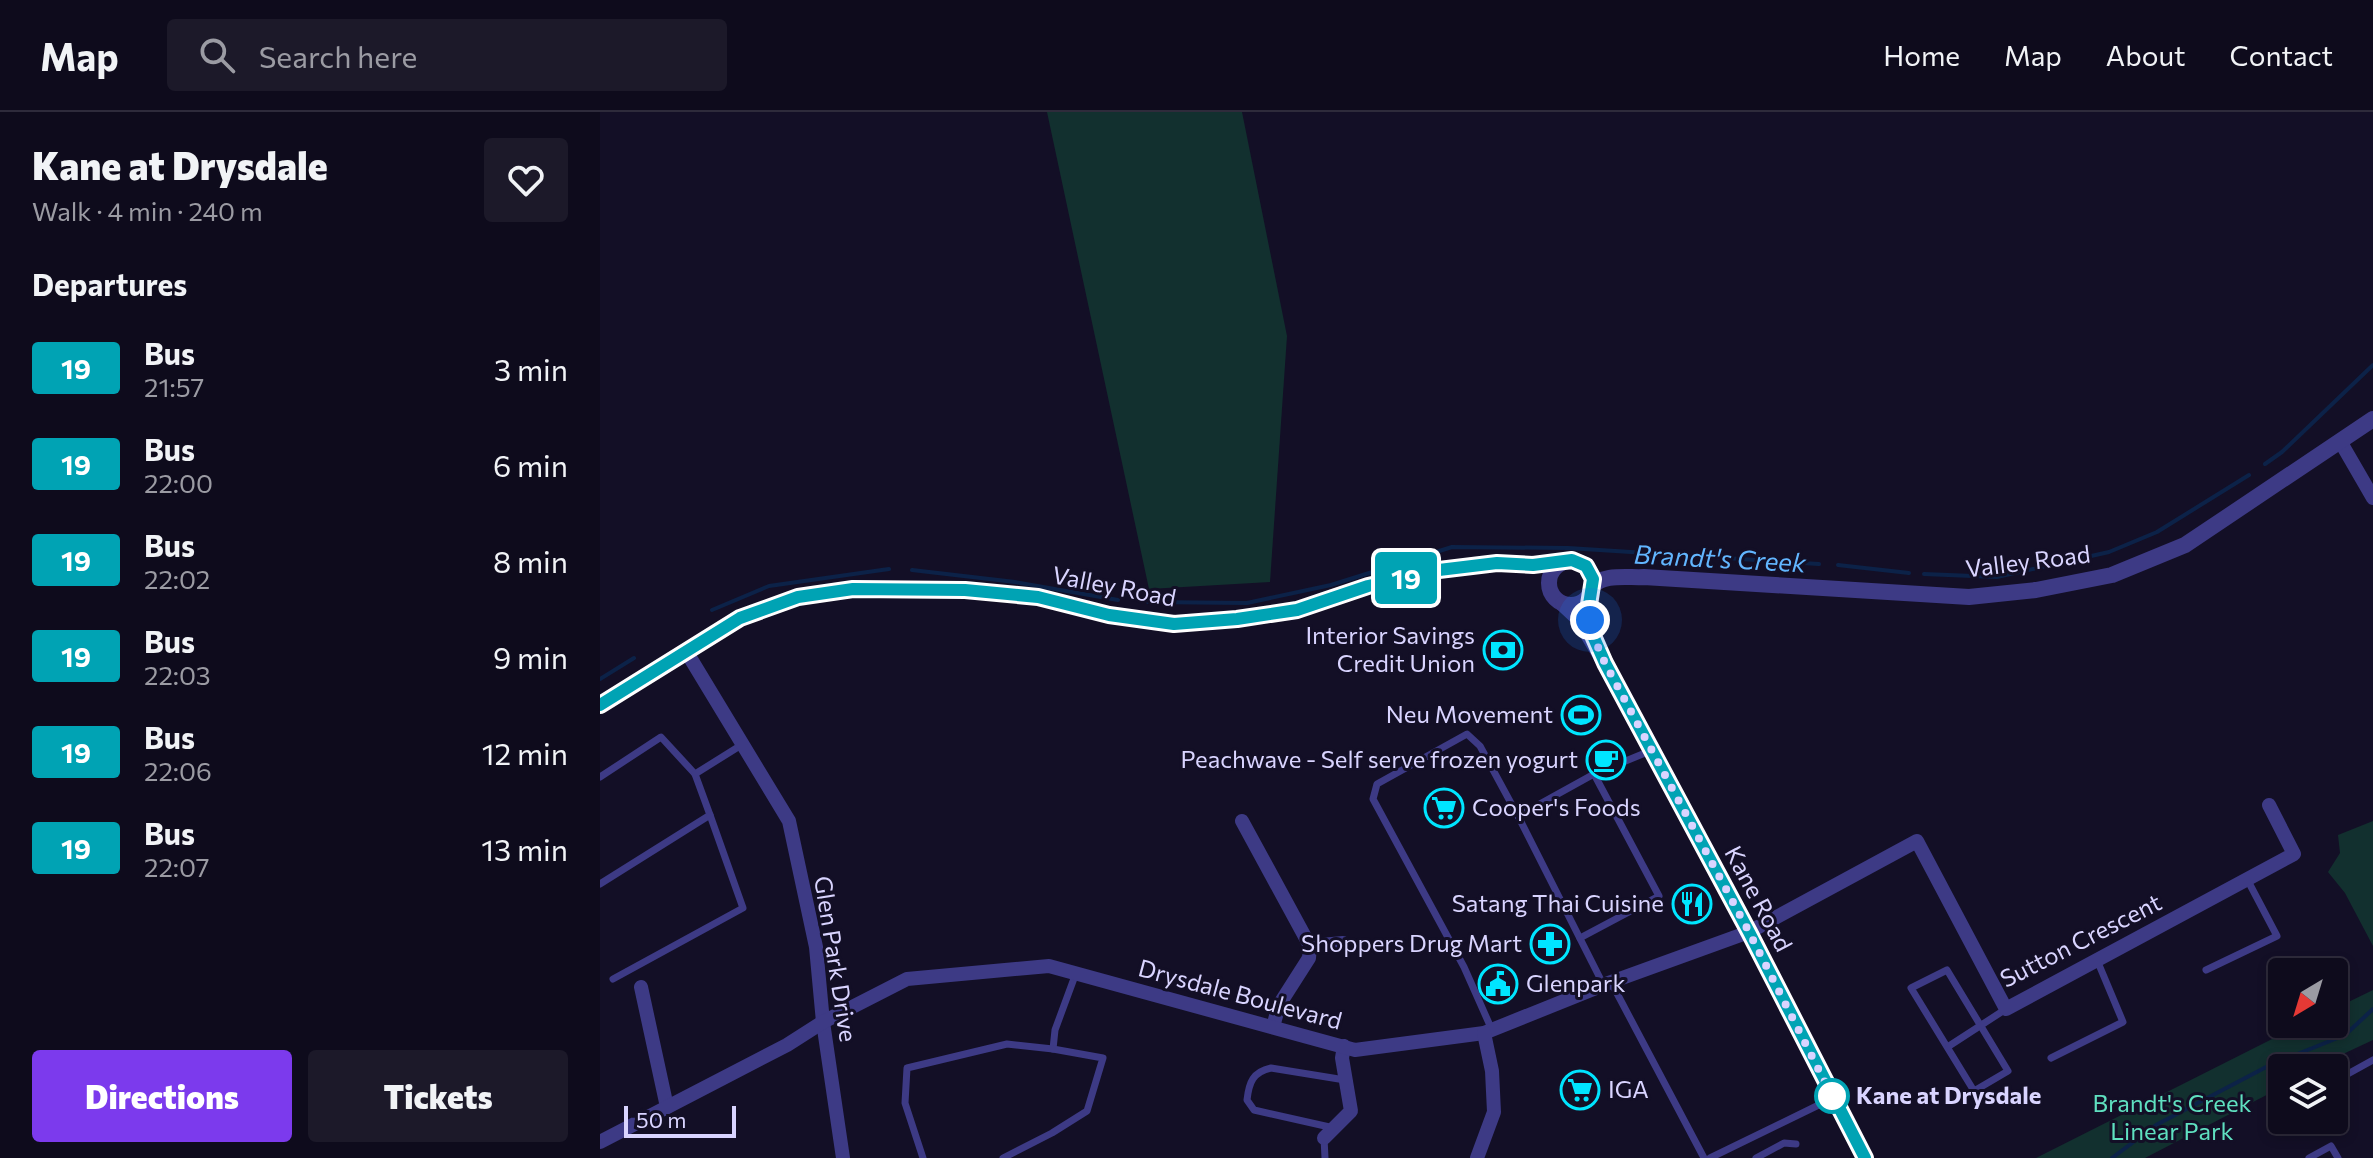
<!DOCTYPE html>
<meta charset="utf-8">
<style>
:root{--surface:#0e0b1c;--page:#1c1929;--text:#f1f3f6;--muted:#9b9ba3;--line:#2e2b3b;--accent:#7c3aed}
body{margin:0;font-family:Commissioner,sans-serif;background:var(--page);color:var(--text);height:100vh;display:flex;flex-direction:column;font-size:30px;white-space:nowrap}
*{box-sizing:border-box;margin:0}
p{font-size:26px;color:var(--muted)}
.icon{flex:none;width:44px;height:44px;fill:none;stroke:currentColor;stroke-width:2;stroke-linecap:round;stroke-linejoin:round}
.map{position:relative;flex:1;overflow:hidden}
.details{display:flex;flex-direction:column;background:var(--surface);width:600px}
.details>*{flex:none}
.badge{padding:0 16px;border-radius:6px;font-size:28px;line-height:52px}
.needle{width:52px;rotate:218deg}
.controls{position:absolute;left:1668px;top:846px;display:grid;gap:16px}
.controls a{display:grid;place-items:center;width:80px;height:80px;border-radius:8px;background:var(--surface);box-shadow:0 4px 12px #0003,0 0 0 2px var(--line);font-size:40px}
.scale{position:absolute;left:24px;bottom:20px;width:112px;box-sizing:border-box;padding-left:8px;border:4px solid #d9d4ff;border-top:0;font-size:22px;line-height:28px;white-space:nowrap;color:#d9d4ff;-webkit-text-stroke:6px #130f26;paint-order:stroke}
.you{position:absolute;width:40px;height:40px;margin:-20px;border:6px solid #fff;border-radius:50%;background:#1a73e8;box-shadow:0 0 0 12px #1a73e833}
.map>.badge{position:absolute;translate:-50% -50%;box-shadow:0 0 0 4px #fff}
h2{padding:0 32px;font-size:30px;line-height:72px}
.round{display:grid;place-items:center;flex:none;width:84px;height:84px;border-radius:8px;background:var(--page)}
.head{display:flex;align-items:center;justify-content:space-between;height:136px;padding:0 32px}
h1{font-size:38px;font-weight:800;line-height:60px}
.primary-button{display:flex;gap:16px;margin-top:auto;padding:16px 32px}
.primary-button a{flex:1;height:92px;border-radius:8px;background:var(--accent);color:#fff;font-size:32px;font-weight:800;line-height:92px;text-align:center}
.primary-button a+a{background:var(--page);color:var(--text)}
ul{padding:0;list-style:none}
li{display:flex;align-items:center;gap:24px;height:96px;padding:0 32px}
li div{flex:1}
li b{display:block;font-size:30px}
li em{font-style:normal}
li .badge{min-width:88px;font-weight:700;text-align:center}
header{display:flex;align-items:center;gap:48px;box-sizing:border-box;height:112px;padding:0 40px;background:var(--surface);border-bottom:2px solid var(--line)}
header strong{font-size:38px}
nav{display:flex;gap:44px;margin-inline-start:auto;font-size:28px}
.search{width:560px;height:72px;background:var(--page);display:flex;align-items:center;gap:20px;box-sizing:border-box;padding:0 28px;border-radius:8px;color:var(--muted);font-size:30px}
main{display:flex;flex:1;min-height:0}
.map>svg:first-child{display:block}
.green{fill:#12302f}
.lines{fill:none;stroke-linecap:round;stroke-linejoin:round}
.stream{stroke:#0c2248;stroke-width:4}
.service{stroke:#3d3a85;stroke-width:7}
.minor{stroke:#3d3a85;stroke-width:14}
.tertiary{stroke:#3d3a85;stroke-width:16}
.line-casing{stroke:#fff;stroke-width:18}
.line{stroke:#00a3b4;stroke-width:12}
.walk{stroke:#d9d4ff;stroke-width:8;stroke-dasharray:0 14.4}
.stop-dot{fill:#fff;stroke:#00a3b4;stroke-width:4}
.labels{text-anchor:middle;stroke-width:6;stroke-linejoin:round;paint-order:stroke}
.street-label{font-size:24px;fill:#d9d4ff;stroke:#130f26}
.poi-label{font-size:24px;fill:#d9d4ff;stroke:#130f26;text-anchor:end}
.stop-label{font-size:24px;font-weight:bold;fill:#d9d4ff;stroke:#130f26;text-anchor:start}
.park-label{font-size:24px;fill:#5fe0c0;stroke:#130f26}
.water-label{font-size:26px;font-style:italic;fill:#62b6ff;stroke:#130f26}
</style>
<header>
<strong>Map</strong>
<div class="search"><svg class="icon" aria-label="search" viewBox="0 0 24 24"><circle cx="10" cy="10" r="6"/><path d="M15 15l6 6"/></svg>Search here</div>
<nav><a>Home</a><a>Map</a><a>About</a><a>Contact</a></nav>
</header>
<main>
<section class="details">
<div class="head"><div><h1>Kane at Drysdale</h1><p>Walk · 4 min · 240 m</p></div><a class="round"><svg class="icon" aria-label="heart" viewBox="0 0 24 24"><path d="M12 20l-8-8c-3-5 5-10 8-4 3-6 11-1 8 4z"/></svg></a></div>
<h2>Departures</h2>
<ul>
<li><span class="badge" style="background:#00a3b4;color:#fff">19</span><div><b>Bus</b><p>21:57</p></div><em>3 min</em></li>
<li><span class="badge" style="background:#00a3b4;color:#fff">19</span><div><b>Bus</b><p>22:00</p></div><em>6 min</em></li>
<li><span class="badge" style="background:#00a3b4;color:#fff">19</span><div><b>Bus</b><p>22:02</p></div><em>8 min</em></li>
<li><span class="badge" style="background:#00a3b4;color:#fff">19</span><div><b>Bus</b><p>22:03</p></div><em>9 min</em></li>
<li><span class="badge" style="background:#00a3b4;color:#fff">19</span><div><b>Bus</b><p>22:06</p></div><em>12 min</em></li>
<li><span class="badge" style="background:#00a3b4;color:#fff">19</span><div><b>Bus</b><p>22:07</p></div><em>13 min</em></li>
</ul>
<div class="primary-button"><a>Directions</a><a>Tickets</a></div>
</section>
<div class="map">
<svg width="1773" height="1046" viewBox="0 0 1773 1046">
<rect width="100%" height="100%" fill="#130f26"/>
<g class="green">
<polygon points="447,0 642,0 687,224 670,470 549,477"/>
<polygon points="1773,709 1773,834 1745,781 1728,760 1740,741 1738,723"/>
<polygon points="1773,878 1773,928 1713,956 1682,956 1682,975 1545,1046 1436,1046 1702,912 1734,912 1734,897"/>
</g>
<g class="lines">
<g class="stream">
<polyline points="1665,352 1682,340 1773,253"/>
<polyline points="1238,453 1309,461"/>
<polyline points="312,458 415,470 518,488"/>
<polyline points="1324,462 1397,465 1509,440 1557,420 1649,363"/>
<polyline points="548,490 647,491 731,473 852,435 968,436 1219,452"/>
<polyline points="112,498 169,474 289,457"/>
<polyline points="0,567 34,546"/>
<polyline points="1512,1046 1556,1013 1670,953 1745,923 1773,897"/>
</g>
<g class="service">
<polyline points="0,665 61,625 95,662"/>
<polyline points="0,772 110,703 95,662 143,632"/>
<polyline points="980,826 1059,784 994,662"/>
<polygon points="1347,858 1408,959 1374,979 1311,876"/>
<polyline points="1606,858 1677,824 1647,767"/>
<polyline points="13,867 143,796 110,703"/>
<polyline points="1011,870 1104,1046"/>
<polyline points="1003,872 918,704 994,662 1050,639"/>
<polyline points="892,918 864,855 773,687 777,672 867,622 880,634 918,704"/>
<polyline points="1349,934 1406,897"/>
<polyline points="453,937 455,918 476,861"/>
<polyline points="1451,946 1523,910 1497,848"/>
<polyline points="1735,969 1773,948"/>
<path d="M734 1016 654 998 647 988C649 970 653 960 671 956L745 968"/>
<polyline points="724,1026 725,1046"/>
<polyline points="323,1046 305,991 307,956 407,932 453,937 503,946 487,999 452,1021 403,1046"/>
<polyline points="1110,1046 1233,986"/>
<polyline points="1156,1046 1184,1031 1196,1032"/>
<polyline points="1709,1046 1731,1034 1738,1046"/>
</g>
<g class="minor">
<polyline points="1740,329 1773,386"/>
<polyline points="86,539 189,709 216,835 223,910 243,1046"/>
<polyline points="642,709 710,834 709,846 679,893 673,915"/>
<polyline points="710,834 743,831"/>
<polyline points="41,875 67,995"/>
<polyline points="724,1026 751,999 742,946 744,934"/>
<polyline points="0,1030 187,933 223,910 307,867 449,854 755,938 884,921 1011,870 1149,820 1317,729 1406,897 1694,742 1669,693"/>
<polyline points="877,1046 894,1000 892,959 884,921"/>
</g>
<g class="tertiary">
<circle cx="971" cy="471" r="22"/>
<path d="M992 475C1003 461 1028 466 1044 465L1369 485 1436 478 1512 463 1585 433 1773 307"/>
<polyline points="963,492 979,507 1005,551 1149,820 1265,1046"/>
<polyline points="0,593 140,506 198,485 253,477 365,478 438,485 509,503 574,512 637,507 697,498 768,474 839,458 897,451 933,453 965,449"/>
</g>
</g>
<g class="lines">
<defs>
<polyline id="line" points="0,593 140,506 198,485 253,477 365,478 438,485 509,503 574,512 637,507 697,498 768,474 839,458 897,451 933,453 972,448 986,454 993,467 988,499 994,526 1005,551 1149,820 1265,1046"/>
</defs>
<use href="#line" class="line-casing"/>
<use href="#line" class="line"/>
<polyline class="walk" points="990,508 994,526 1005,551 1149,820 1233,986 1232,984"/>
</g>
<defs>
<symbol id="bank-ring" viewBox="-11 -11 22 22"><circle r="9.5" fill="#130f26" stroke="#00e5ff" stroke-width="1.5"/><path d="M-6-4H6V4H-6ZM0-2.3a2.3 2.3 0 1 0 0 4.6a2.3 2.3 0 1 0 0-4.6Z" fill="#00e5ff"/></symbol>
<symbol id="stadium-ring" viewBox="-11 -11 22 22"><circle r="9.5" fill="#130f26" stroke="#00e5ff" stroke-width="1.5"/><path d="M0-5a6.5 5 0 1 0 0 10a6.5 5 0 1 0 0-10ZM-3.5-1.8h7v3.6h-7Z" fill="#00e5ff"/></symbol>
<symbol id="cafe-ring" viewBox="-11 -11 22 22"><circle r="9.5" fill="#130f26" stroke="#00e5ff" stroke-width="1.5"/><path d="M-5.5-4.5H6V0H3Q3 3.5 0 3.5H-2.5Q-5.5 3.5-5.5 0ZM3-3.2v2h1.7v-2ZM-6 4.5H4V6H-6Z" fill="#00e5ff"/></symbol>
<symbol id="supermarket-ring" viewBox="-11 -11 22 22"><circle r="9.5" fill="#130f26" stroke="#00e5ff" stroke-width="1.5"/><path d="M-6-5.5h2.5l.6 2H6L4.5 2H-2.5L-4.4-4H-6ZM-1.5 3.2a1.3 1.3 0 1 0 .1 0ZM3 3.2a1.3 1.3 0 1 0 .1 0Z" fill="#00e5ff"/></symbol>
<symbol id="restaurant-ring" viewBox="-11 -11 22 22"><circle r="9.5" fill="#130f26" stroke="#00e5ff" stroke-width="1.5"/><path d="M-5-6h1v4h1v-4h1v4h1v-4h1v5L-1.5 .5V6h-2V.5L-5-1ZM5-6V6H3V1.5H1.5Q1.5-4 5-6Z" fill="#00e5ff"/></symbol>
<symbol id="pharmacy-ring" viewBox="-11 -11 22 22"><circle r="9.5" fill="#130f26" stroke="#00e5ff" stroke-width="1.5"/><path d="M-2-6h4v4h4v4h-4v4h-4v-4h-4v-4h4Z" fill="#00e5ff"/></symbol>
<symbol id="civic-ring" viewBox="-11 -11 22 22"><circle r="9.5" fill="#130f26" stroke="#00e5ff" stroke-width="1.5"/><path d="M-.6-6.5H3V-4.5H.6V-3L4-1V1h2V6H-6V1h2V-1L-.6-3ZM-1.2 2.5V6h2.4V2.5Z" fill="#00e5ff"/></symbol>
</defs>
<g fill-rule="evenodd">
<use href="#bank-ring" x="881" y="516" width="44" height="44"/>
<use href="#stadium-ring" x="959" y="581" width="44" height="44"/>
<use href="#cafe-ring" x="984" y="626" width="44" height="44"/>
<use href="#supermarket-ring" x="822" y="674" width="44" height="44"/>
<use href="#restaurant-ring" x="1070" y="770" width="44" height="44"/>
<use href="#pharmacy-ring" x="928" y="810" width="44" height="44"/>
<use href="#civic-ring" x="876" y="850" width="44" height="44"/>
<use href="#supermarket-ring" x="958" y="956" width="44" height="44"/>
</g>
<circle class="stop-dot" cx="1232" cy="984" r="16"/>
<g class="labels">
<g class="street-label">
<text transform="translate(1428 450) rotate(-7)" y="8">Valley Road</text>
<text transform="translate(514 475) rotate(11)" y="8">Valley Road</text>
<text transform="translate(1158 787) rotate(62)" y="8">Kane Road</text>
<text transform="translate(1481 829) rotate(-27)" y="8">Sutton Crescent</text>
<text transform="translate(235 847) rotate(81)" y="8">Glen Park Drive</text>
<text transform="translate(640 883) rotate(15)" y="8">Drysdale Boulevard</text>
</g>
<g class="poi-label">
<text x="875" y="532">Interior Savings<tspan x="875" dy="28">Credit Union</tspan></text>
<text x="953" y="611">Neu Movement</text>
<text x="978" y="656">Peachwave - Self serve frozen yogurt</text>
<text x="872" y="704" text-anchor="start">Cooper's Foods</text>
<text x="1064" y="800">Satang Thai Cuisine</text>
<text x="922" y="840">Shoppers Drug Mart</text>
<text x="926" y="880" text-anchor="start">Glenpark</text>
<text x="1008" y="986" text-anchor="start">IGA</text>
</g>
<g class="stop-label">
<text x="1256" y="992">Kane at Drysdale</text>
</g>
<g class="park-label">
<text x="1572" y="1000">Brandt's Creek<tspan x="1572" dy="28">Linear Park</tspan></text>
</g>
<g class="water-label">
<text transform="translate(1120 447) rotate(3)" y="9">Brandt's Creek</text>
</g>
</g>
</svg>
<div class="controls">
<a><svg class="needle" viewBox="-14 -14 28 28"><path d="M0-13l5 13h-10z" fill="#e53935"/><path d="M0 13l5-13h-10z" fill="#9b9ba3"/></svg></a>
<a><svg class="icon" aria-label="layers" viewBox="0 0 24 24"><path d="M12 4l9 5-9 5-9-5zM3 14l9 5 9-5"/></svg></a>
</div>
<div class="scale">50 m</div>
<div class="you" style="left:990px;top:508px"></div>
<b class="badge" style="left:806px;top:466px;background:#00a3b4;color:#fff">19</b>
</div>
</main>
